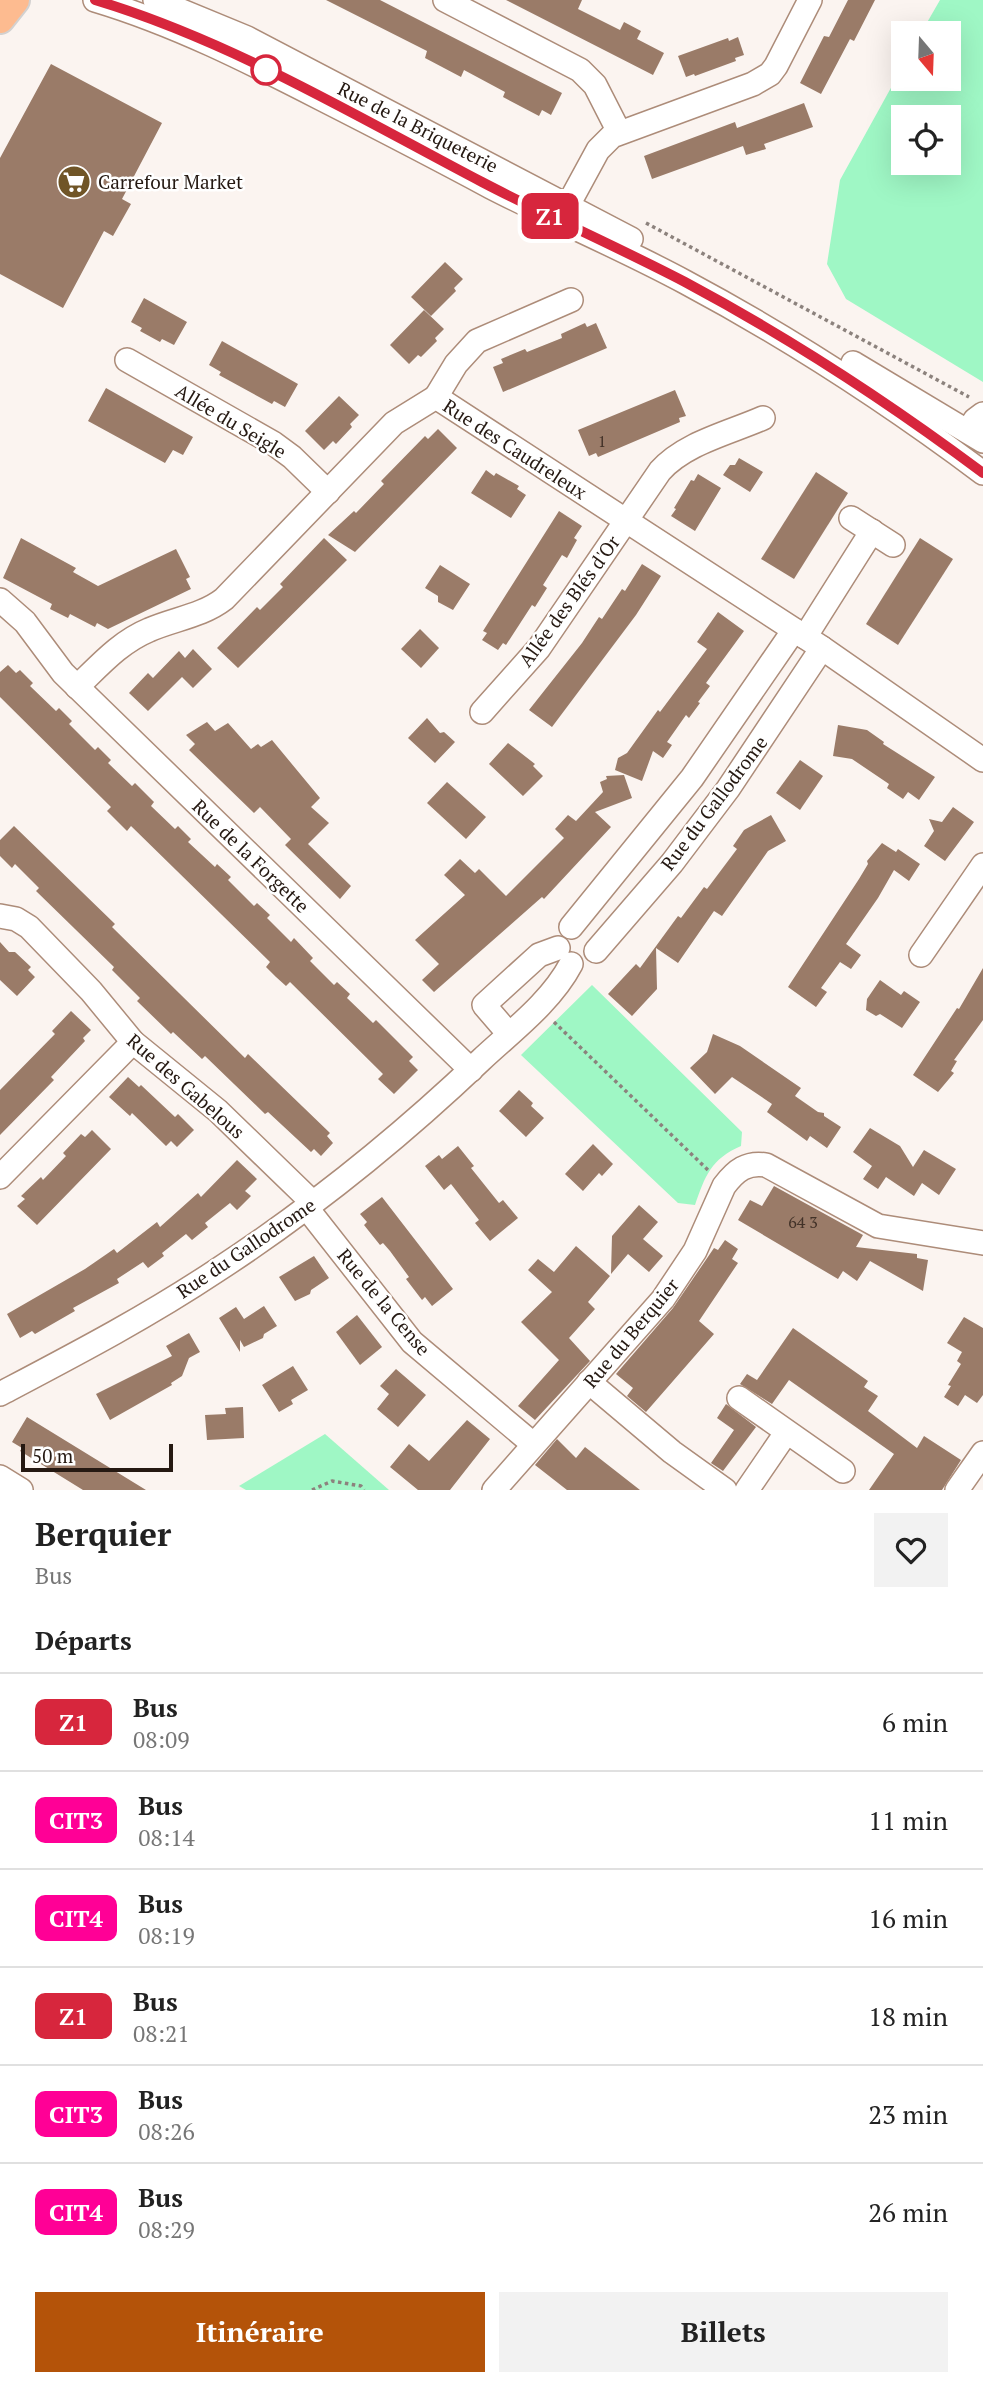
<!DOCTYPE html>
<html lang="fr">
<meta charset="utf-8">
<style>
:root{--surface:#fff;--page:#f2f2f2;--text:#222;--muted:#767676;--line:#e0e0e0;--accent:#b45309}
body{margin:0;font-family:"PT Serif",serif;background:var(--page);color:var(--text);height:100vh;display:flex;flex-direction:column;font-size:26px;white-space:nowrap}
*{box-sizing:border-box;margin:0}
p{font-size:23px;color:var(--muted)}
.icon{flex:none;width:38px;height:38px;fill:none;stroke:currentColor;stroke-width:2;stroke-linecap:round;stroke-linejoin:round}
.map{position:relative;height:1490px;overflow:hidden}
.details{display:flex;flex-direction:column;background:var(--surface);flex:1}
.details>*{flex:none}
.badge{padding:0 14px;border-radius:10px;font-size:24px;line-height:46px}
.needle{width:46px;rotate:161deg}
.fabs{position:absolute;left:891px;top:21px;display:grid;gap:14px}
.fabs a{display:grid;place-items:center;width:70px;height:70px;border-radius:0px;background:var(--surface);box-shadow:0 7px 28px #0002;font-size:35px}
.scale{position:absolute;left:21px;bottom:18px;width:152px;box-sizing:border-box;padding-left:7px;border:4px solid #251912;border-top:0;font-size:19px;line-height:24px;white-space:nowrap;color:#251912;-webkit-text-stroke:5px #fff;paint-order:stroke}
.map>.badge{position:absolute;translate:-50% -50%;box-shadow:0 0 0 4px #fff}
h2{padding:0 35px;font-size:26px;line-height:63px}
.round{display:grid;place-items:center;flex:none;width:74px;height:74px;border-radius:0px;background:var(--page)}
.overview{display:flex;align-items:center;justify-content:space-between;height:119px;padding:0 35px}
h1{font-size:33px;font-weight:800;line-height:52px}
.button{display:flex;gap:14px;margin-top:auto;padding:14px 35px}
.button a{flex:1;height:80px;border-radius:0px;background:var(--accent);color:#fff;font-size:28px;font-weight:800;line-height:80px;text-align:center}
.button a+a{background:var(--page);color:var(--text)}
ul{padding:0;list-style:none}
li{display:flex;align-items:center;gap:21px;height:98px;padding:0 35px;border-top:2px solid var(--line)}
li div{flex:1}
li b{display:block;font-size:26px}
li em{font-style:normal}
li .badge{min-width:77px;font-weight:700;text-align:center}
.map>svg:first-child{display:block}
.green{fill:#9ff7c5;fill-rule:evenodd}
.building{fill:#9a7b68}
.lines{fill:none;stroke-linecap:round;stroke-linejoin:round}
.minor-casing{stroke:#ad8c79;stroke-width:26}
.major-casing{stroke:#d3d1d0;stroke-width:32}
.path{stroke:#8c827d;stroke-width:3.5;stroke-dasharray:3.5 3.5;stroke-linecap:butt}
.minor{stroke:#fff;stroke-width:23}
.major{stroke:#fdbb90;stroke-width:28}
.line-casing{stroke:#fff;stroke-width:16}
.line{stroke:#d7263d;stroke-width:10}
.stop-dot{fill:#fff;stroke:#d7263d;stroke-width:3.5}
.labels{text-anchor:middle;stroke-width:5;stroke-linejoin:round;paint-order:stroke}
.number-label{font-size:16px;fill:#423228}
.street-label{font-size:19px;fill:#251912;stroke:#fff}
.poi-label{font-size:19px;fill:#251912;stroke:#fff;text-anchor:start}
</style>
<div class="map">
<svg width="983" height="1490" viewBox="0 0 983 1490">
<rect width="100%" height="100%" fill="#fbf4f0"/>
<g class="green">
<path d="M940 0H983V382L846 299 827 264 840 180 903 66V79H948V33H921ZM903 117H948V163H903Z"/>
<path d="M592 985 742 1132 741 1146C711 1159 705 1176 695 1205L678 1203 521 1055Z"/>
<polygon points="325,1434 389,1490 246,1490 239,1486"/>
</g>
<g class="building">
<polygon points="326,0 380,0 562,93 551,115 542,110 539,116 503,97 505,92 464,70 461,77 425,58 427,51"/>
<polygon points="506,0 582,0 578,9 620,30 624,22 641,31 637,39 664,53 653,75"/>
<polygon points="848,0 875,0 854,41 850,39 821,94 800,83 824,36 829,37"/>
<polygon points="738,37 744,55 735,58 736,61 695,76 694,74 686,77 678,56 728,38 729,41"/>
<polygon points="51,64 162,123 122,199 131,204 113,236 104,231 63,308 0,274 0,158"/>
<polygon points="804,103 813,127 764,144 766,149 746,155 743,146 652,179 644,156 735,122 737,128"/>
<polygon points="445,262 463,279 454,288 456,291 431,316 411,297"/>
<polygon points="144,298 187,322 174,345 162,339 160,342 140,331 142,328 131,322"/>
<polygon points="424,310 444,329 435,338 437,341 421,357 418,355 409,364 390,345"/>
<polygon points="585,323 587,327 596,323 607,348 503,392 493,367 503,363 501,359 525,349 527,352 562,338 561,334"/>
<polygon points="222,341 298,384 285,407 274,401 272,404 219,375 221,372 209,365"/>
<polygon points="106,388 193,437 183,455 173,450 165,463 88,421"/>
<polygon points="675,390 686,416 679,418 680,422 598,457 596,453 589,456 578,430"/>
<polygon points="339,396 359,415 350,424 352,427 336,444 333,441 324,450 305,431"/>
<polygon points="438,429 457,448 355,552 328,535 354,511 356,513 384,484 381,481 425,436 428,439"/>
<polygon points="739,458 763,472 750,492 723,475 730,465 735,465"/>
<polygon points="486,470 494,476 496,473 519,486 517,489 526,495 511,518 471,493"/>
<polygon points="816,472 848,493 794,579 761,559"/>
<polygon points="698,474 721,488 695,531 671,516 676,509 674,508 691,480 694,481"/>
<polygon points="559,511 582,526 574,538 577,540 567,558 562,555 543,585 547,588 535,607 532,605 506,645 503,643 498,650 482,640 487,633 483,631"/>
<polygon points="21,538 76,568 73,572 98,586 176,549 190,577 186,579 191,589 108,629 97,623 95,627 70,614 68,618 50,609 52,604 3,578"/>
<polygon points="324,538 347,560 238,668 217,648 257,607 260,610 283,587 280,584"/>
<polygon points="920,538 953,559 898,645 866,624"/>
<polygon points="642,564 661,576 636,615 552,727 529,710 582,643 599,617 602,619 622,589 625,591"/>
<polygon points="440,565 470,584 453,610 438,602 438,596 425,588"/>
<polygon points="718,612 744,631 706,683 710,686 698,702 700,703 689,718 686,715 667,742 672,745 663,758 653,751 642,781 615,770 618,758 627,753 658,710 660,712 707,649 697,642"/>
<polygon points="420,629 439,648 421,668 401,649"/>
<polygon points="193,649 212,669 193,688 182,677 148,711 129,693 148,673 153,678 179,651 185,658"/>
<polygon points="8,665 16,673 20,670 33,683 30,686 56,711 59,708 72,721 69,724 95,750 98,747 111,760 108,763 132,786 135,783 154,802 151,806 175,829 178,826 191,839 188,842 215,867 217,864 231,877 228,880 254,906 257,903 270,915 267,918 291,942 294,938 313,958 310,961 334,985 337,982 350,994 347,998 373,1023 376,1020 413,1057 409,1061 418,1070 394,1094 378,1079 383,1074 290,982 286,986 276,977 266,967 270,962 131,826 127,831 107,811 111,807 0,697 0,672"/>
<polygon points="427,718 440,733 444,732 455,742 435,763 408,738"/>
<polygon points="207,722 215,731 228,723 251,749 258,744 261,747 272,740 320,798 311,807 329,823 308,844 351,886 340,899 285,845 291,839 260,807 254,813 189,750 195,744 186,735"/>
<polygon points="838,725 867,730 884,742 883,744 935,777 919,800 908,792 903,799 887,788 889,784 852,759 833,756"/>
<polygon points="508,743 535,764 533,766 543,776 523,796 489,764"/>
<polygon points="800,760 823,776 800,810 776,793"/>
<polygon points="624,775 632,798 595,812 611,827 544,899 542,897 434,992 422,980 439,964 415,940 465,895 444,875 460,859 475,873 479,869 506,896 564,838 555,829 568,815 576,821 603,792 600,782 607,779 606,776"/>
<polygon points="447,782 486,817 466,839 427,803"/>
<polygon points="953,807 974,822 945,861 924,846 934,831 929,819 942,822"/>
<polygon points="771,815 786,841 768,851 722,916 714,911 678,963 656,948 657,989 632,1016 608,994 636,964 640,968 678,916 681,918 704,887 707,889 737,849 733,846 744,830"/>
<polygon points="14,826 115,924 112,927 245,1058 248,1054 330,1133 327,1136 333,1143 321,1156 314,1149 311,1152 268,1112 265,1114 205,1056 202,1059 173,1032 171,1034 137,1001 140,998 112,970 114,967 36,891 39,888 15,864 12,868 0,856 0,840"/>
<polygon points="882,843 896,852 898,849 920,864 909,881 894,870 878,898 846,944 861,955 851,969 840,962 821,988 827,992 816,1007 788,987 859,879 868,864 867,861"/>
<polygon points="0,942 9,952 15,952 31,967 28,970 35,977 17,996 0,980"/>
<polygon points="983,968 983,1020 954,1060 957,1061 951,1071 954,1073 938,1092 913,1075 957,1008 959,1009"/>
<polygon points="880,980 901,995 904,991 920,1002 902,1028 880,1014 876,1016 866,1010 867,999"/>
<polygon points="71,1011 91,1030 83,1038 85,1041 51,1077 54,1080 0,1135 0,1090 55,1034 52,1031"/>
<polygon points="713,1034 740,1046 801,1088 795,1096 818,1112 824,1113 824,1116 841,1127 827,1148 810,1136 807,1141 767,1112 772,1104 732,1077 715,1094 690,1068 707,1052"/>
<polygon points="128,1077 139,1087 141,1085 175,1117 178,1114 194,1130 177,1147 171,1141 166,1146 132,1113 130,1116 109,1097"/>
<polygon points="519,1090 533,1103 531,1106 544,1118 526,1137 499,1111"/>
<polygon points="870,1128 900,1146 913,1167 924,1150 956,1169 939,1195 922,1183 914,1196 886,1177 878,1189 863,1179 872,1166 853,1152"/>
<polygon points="92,1130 111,1149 37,1225 17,1206 25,1199 21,1196 41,1177 43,1180 66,1156 63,1153 81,1134 85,1137"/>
<polygon points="593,1144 613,1164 602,1176 599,1173 583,1191 565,1174"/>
<polygon points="458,1146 474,1166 471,1168 499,1203 503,1200 518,1218 490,1241 475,1223 479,1220 451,1184 444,1190 425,1166 439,1155 442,1159"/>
<polygon points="237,1160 257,1179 245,1191 251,1196 237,1210 230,1203 205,1223 208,1227 192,1240 186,1234 162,1253 164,1256 148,1268 143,1262 117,1279 119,1283 73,1308 75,1311 35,1334 32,1331 20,1338 7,1314 85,1269 114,1249 117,1253 157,1222 160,1227 198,1193 201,1197"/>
<polygon points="774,1186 863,1235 856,1247 917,1254 917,1258 928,1260 923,1291 870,1261 857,1281 843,1271 838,1279 738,1220 750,1200 762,1206"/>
<polygon points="382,1197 453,1289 432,1306 425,1297 422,1300 406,1279 409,1277 390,1251 383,1243 380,1245 364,1225 367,1222 360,1214"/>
<polygon points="639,1205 658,1222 643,1239 663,1256 649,1272 628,1254 611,1274 612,1236"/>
<polygon points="725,1240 738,1249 732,1259 738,1263 699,1321 714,1334 646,1412 627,1396 633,1388 616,1374 673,1308 714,1248 718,1250"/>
<polygon points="576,1246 610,1276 588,1302 595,1309 569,1338 590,1361 535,1420 518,1406 559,1360 521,1322 552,1292 528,1270 538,1259 554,1272"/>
<polygon points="314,1256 329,1278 311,1290 310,1294 295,1301 279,1277"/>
<polygon points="264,1306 277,1326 264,1334 263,1338 244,1347 240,1340 240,1352 219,1318 236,1307 244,1319"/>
<polygon points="357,1315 382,1347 360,1365 336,1332"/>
<polygon points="964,1317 983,1328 983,1395 977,1403 965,1395 958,1406 944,1397 951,1386 948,1385 961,1364 957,1361 962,1352 947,1343"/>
<polygon points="793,1328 868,1381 864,1387 878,1396 868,1411 917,1448 924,1436 961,1460 942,1490 869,1490 894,1454 789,1380 772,1404 740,1384 747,1374 757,1380"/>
<polygon points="189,1333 200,1352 189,1358 182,1376 171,1383 172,1385 110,1420 96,1394 172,1356 166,1346"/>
<polygon points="293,1366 308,1390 291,1400 293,1404 279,1412 262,1385"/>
<polygon points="396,1369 426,1395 398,1427 377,1409 389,1394 380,1386"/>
<polygon points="726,1404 756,1427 723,1471 711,1463 734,1430 717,1418"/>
<polygon points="243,1407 244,1438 207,1440 205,1415 226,1414 225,1408"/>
<polygon points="27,1417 146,1490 83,1490 49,1469 20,1451 22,1448 12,1442"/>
<polygon points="467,1420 490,1439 450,1490 418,1490 390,1467 409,1444 429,1461"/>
<polygon points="557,1439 576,1458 585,1447 640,1490 567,1490 535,1465"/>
</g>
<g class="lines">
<defs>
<g id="minor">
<path d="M95 0C175 24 248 61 322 99 379 128 435 157 491 187 555 220 622 248 685 282 790 338 888 402 983 473"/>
<polyline points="155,0 247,38 631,239"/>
<polyline points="445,0 580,70 595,85 619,132"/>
<polyline points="561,218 598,150 612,136 753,84 770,74 776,66 810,0"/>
<polyline points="127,360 273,443 292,457 328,492"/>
<polyline points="853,363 983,441"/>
<polyline points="436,397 456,364 477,341 571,300"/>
<polyline points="968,431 975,420 983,414"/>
<polyline points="851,518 893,545"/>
<polyline points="0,600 25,622 63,673 471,1070"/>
<polyline points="805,637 872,531"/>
<path d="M77 687C100 665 120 642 149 630 174 619 202 616 224 599L394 423 436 397 822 648 983 760"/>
<path d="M482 712 539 648 660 471C685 443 729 433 763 418"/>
<polyline points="0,916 16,919 29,927 91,991 133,1042 218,1111 313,1203"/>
<polyline points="571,927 692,778 794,630"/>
<polyline points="596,951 672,863 728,789 822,648"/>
<polyline points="921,955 983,865"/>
<polyline points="509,1034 484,1005 539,955 558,948"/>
<polyline points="0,1177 133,1042"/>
<polyline points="306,1207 412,1342 533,1444"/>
<polyline points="589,1382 672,1452 725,1490"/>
<path d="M0 1394C74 1355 147 1317 216 1271 311 1209 399 1138 481 1060 512 1031 551 1002 571 964"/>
<polyline points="739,1398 843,1471"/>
<polyline points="0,1477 21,1490"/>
<path d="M494 1490 663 1299 695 1251 724 1186C736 1170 747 1162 766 1165L878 1226 983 1243"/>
<polyline points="747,1490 786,1433"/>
<polyline points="957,1490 983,1453"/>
</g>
<polyline id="major" points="0,19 15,0"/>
</defs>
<use href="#minor" class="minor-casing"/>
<use href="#major" class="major-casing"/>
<g class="path">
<polyline points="646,223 969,397"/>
<polyline points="554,1022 710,1172"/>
<polyline points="312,1490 332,1481 361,1486 364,1490"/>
</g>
<use href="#minor" class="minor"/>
<use href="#major" class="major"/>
</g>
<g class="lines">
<defs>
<path id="line" d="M95 0C231 41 356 116 482 182 549 217 618 247 685 282 790 338 888 402 983 473"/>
</defs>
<use href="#line" class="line-casing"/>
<use href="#line" class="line"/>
</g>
<defs>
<symbol id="supermarket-disc" viewBox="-11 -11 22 22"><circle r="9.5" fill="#705527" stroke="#fff"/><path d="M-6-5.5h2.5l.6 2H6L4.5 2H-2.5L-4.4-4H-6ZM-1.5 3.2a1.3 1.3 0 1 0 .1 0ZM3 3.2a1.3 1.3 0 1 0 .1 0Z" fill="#fff"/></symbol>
</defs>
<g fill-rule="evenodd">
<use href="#supermarket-disc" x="55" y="163" width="38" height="38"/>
</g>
<circle class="stop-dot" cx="266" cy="70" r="14"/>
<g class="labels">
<g class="number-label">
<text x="602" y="447">1</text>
<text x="803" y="1228">64 3</text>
</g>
<g class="street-label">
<text transform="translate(418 127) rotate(27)" y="7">Rue de la Briqueterie</text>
<text transform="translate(231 421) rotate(31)" y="7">Allée du Seigle</text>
<text transform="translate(515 449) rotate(33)" y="7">Rue des Caudreleux</text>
<text transform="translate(569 601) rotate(-54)" y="7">Allée des Blés d'Or</text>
<text transform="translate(714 803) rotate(-53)" y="7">Rue du Gallodrome</text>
<text transform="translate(251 856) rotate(44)" y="7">Rue de la Forgette</text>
<text transform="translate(186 1086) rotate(41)" y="7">Rue des Gabelous</text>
<text transform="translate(246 1248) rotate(-34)" y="7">Rue du Gallodrome</text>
<text transform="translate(384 1302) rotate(50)" y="7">Rue de la Cense</text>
<text transform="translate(631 1333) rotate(-50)" y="7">Rue du Berquier</text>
</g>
<g class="poi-label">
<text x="98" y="189">Carrefour Market</text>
</g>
</g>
</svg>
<div class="fabs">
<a><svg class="needle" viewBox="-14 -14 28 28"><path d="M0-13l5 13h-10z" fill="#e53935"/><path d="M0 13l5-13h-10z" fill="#767676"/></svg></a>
<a><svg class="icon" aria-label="locate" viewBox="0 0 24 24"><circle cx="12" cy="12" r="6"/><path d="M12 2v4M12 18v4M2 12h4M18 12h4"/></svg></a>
</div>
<div class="scale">50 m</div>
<b class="badge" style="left:550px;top:216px;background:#d7263d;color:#fff">Z1</b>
</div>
<section class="details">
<div class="overview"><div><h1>Berquier</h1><p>Bus</p></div><a class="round"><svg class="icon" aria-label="heart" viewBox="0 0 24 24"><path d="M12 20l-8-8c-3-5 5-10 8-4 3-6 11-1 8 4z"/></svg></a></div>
<h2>Départs</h2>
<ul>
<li><span class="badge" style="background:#d7263d;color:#fff">Z1</span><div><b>Bus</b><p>08:09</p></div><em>6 min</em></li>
<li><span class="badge" style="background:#ff0096;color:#fff">CIT3</span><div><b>Bus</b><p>08:14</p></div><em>11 min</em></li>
<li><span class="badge" style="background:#ff0096;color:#fff">CIT4</span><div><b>Bus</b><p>08:19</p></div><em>16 min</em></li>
<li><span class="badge" style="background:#d7263d;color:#fff">Z1</span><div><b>Bus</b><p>08:21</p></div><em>18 min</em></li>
<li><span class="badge" style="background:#ff0096;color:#fff">CIT3</span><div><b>Bus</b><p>08:26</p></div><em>23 min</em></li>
<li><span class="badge" style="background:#ff0096;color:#fff">CIT4</span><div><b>Bus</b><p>08:29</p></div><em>26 min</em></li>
</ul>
<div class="button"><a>Itinéraire</a><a>Billets</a></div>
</section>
